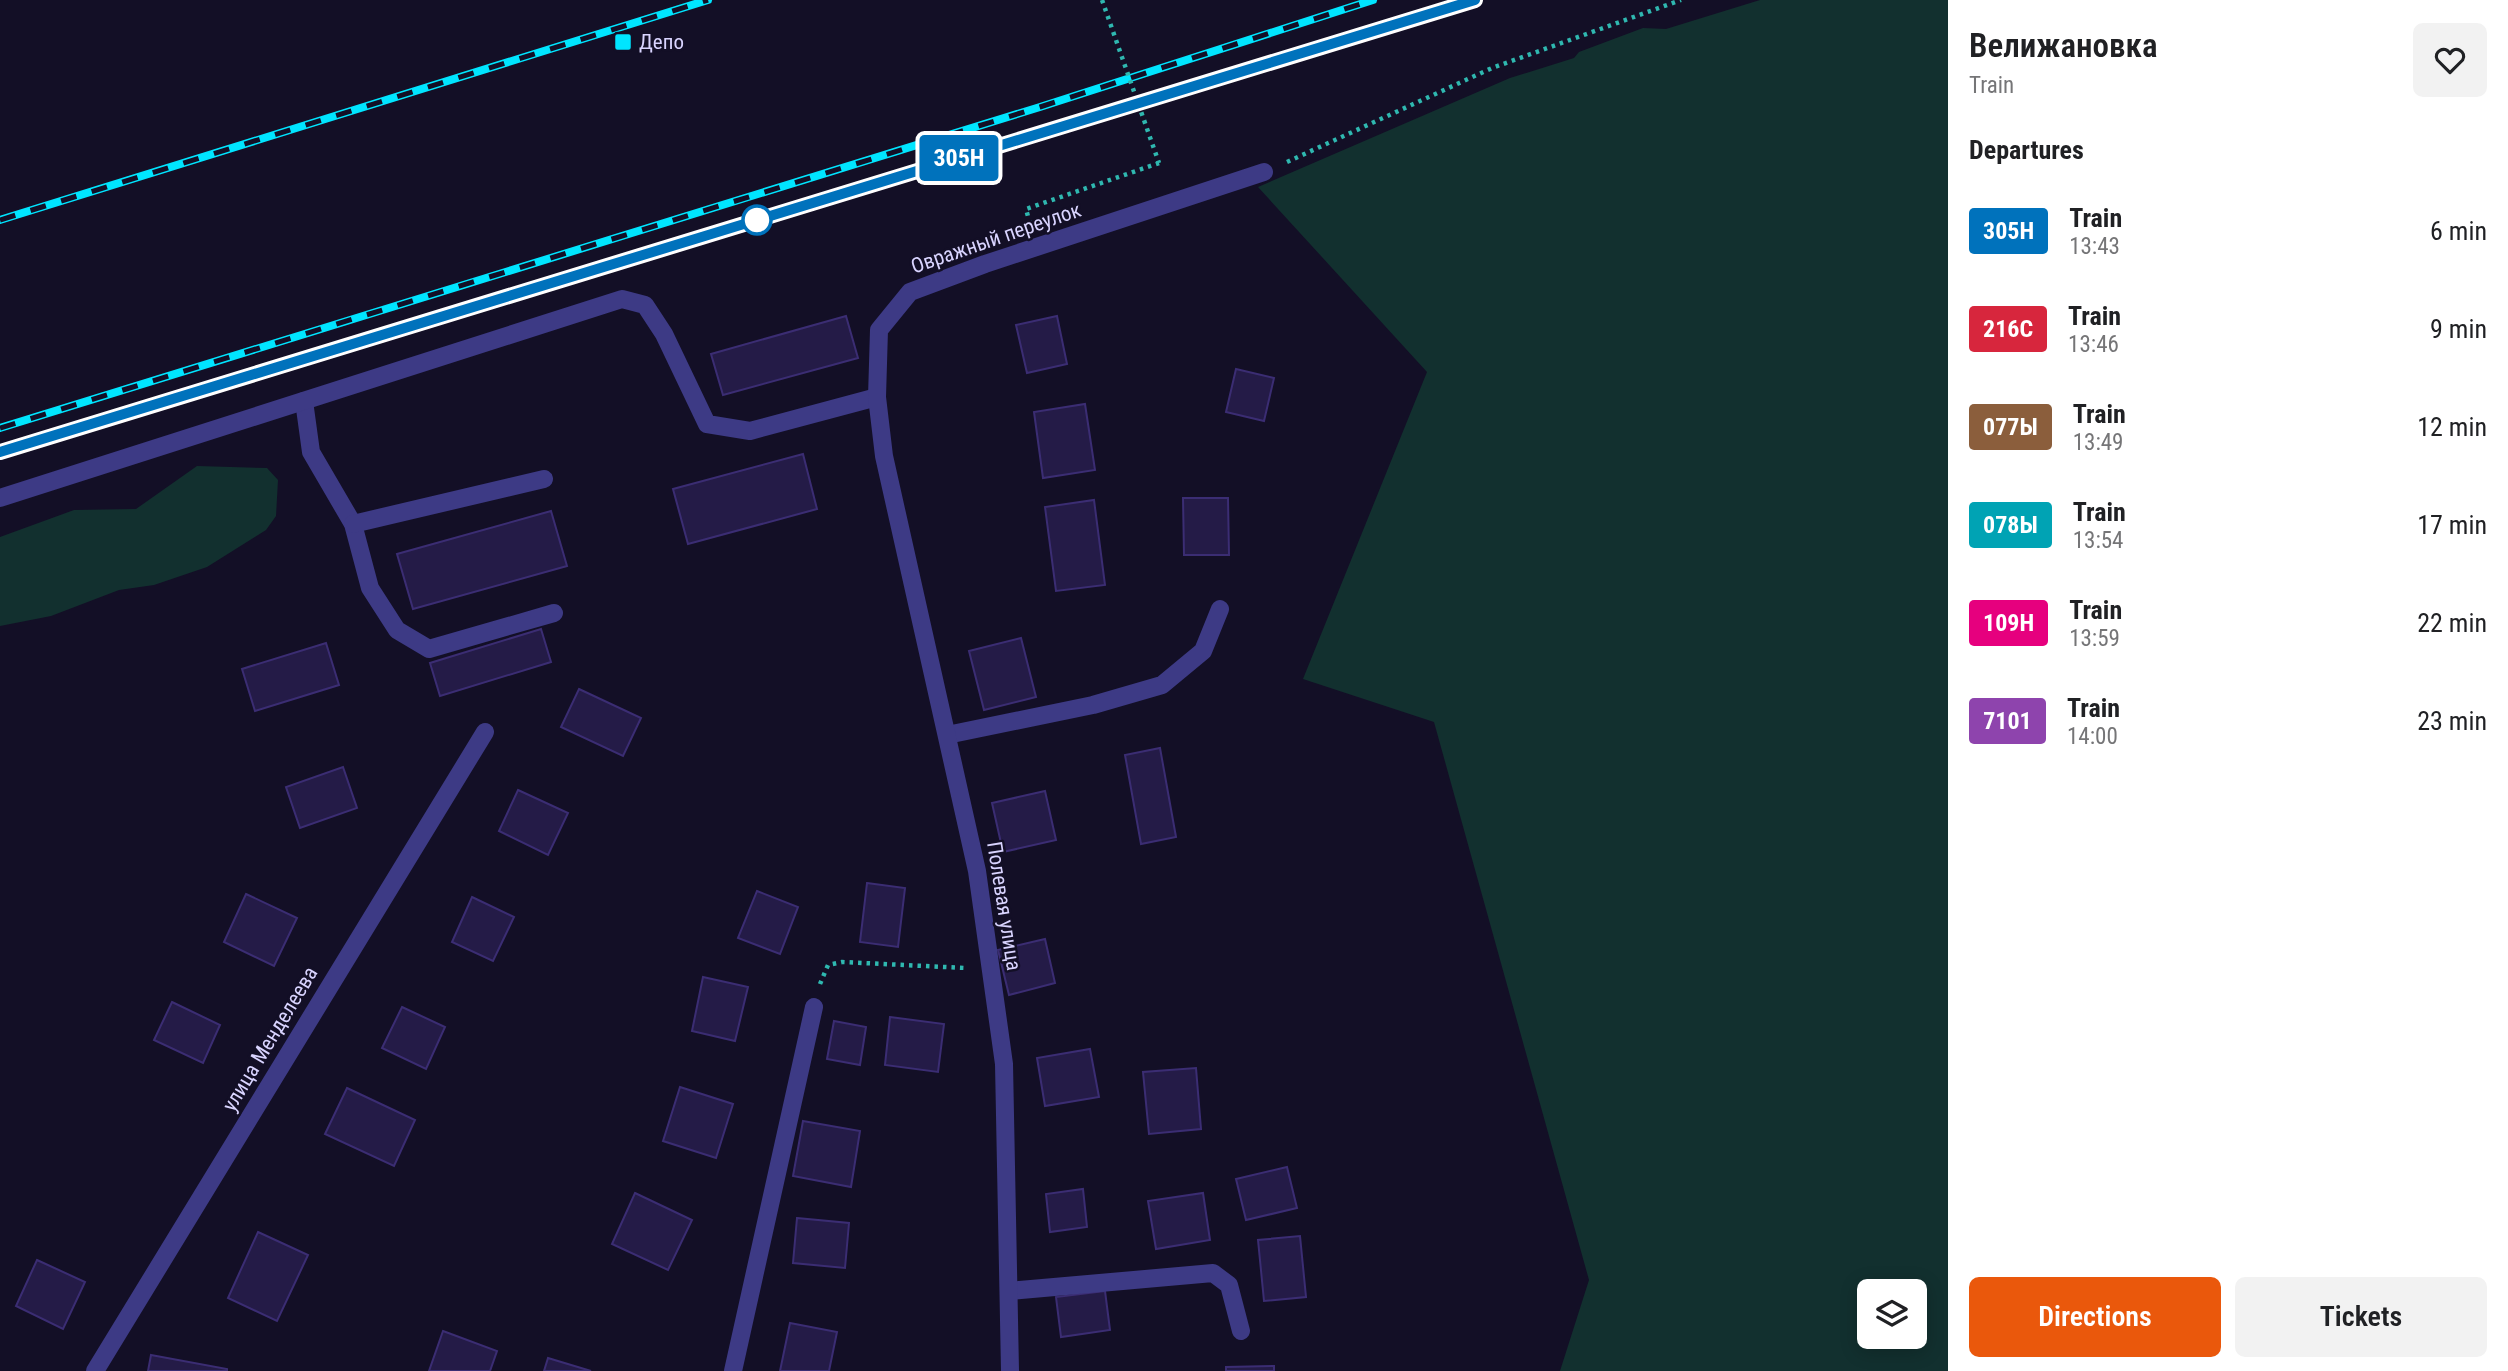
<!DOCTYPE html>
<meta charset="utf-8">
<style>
:root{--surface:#fff;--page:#f2f2f2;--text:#202124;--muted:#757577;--accent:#ea580c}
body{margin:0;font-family:"Roboto Condensed",sans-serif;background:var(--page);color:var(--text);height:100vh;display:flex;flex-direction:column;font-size:26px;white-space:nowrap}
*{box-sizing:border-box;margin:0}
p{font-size:23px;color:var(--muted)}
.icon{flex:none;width:38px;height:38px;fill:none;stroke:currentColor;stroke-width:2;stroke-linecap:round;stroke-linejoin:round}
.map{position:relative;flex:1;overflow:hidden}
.drawer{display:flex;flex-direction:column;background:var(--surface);width:560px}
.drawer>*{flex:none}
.badge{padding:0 14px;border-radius:5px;font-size:24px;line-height:46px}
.buttons{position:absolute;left:1857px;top:1279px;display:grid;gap:14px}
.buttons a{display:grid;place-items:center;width:70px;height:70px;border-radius:10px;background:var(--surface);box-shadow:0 4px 18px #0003;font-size:35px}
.map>.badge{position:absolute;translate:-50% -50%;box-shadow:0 0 0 4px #fff}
h2{padding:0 21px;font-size:26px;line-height:63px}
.round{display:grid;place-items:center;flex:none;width:74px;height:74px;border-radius:10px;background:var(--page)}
.overview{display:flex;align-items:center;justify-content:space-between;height:119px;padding:0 21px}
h1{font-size:33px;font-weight:600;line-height:52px}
.action{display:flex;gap:14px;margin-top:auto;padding:14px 21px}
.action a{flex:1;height:80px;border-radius:10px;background:var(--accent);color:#fff;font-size:28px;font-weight:600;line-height:80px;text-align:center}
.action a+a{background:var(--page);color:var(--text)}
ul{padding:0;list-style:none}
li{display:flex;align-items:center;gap:21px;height:98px;padding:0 21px}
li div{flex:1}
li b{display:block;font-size:26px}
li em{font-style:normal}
li .badge{min-width:77px;font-weight:700;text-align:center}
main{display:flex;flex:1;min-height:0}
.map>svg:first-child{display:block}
.green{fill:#12302f;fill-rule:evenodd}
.building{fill:#241b47;stroke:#3b2d73;stroke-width:2}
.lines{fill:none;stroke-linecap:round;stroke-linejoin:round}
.path{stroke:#2fb8b0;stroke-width:4.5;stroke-dasharray:3.5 5;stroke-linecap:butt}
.minor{stroke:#3d3a85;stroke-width:18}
.rail-casing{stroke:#00e5ff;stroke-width:8}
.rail{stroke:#130f26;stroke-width:5;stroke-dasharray:16;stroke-linecap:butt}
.path-bridge{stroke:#2fb8b0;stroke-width:4.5;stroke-dasharray:3.5 5;stroke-linecap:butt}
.line-casing{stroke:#fff;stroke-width:16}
.line{stroke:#0072bc;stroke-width:10}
.poi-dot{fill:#00e5ff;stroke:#130f26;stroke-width:2.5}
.stop-dot{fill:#fff;stroke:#0072bc;stroke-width:3.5}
.labels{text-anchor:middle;stroke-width:5;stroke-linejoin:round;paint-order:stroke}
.poi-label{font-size:21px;fill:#d9d4ff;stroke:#130f26;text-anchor:start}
.street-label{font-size:21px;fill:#d9d4ff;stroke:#130f26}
</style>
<main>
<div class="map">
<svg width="1948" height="1371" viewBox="0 0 1948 1371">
<rect width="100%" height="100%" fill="#130f26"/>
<g class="green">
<path d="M1760 0H1948V1371H1560L1589 1280 1434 722 1303 679 1427 372 1258 187 1510 78 1574 58 1579 52 1643 28 1666 29ZM1869 1292H1914V1337H1869Z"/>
<polygon points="197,466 267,468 278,480 276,516 266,530 207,567 154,585 119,590 51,616 0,626 0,537 74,510 136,509"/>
</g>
<g class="building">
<polygon points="846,316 858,358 723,395 711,354"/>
<polygon points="1057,316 1067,364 1027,373 1016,325"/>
<polygon points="1236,369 1274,378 1264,421 1226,412"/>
<polygon points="1085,404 1095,470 1043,478 1034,412"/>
<polygon points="803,454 817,509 688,544 673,489"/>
<polygon points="1183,498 1228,498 1229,555 1184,555"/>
<polygon points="1094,500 1105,585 1056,591 1045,507"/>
<polygon points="551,511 567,566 413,609 397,554"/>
<polygon points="541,629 551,662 440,696 430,663"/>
<polygon points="1021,638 1036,697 984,710 969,651"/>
<polygon points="326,643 339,685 255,711 242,669"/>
<polygon points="579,689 641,718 623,756 561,727"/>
<polygon points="1160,748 1176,837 1141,844 1125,755"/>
<polygon points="343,767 357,808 300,828 286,787"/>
<polygon points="518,790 568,813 548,855 499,831"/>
<polygon points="1045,791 1056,840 1003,852 992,803"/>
<polygon points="867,883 905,888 898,947 860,942"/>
<polygon points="757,891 798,907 780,954 738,938"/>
<polygon points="246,894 297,918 274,966 224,942"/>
<polygon points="472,897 514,917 493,961 452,942"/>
<polygon points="1045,939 1055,983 1009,995 998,950"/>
<polygon points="703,977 748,987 735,1041 692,1031"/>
<polygon points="172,1002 220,1025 203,1063 154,1040"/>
<polygon points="402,1007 445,1027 426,1069 382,1048"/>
<polygon points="890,1017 944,1024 938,1072 885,1065"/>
<polygon points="834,1021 866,1027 860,1065 827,1059"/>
<polygon points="1090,1049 1099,1097 1045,1106 1037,1058"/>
<polygon points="1196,1068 1201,1129 1149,1134 1143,1072"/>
<polygon points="680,1087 733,1104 716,1158 663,1141"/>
<polygon points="347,1088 415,1120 394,1166 325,1134"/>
<polygon points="803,1121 860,1131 851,1187 793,1176"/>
<polygon points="1287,1167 1297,1208 1246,1220 1236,1179"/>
<polygon points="1083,1189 1087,1227 1050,1232 1046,1194"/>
<polygon points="635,1193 692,1220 668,1270 612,1244"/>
<polygon points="1203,1193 1210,1240 1156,1249 1148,1201"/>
<polygon points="797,1218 849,1223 845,1268 793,1263"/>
<polygon points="258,1232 308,1255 277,1321 228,1298"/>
<polygon points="1300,1236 1306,1297 1264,1301 1258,1240"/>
<polygon points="37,1260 85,1282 63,1329 16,1306"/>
<polygon points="1105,1291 1110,1330 1061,1337 1056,1297"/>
<polygon points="790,1323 837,1332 829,1371 780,1371"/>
<polygon points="443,1331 497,1351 490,1371 429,1371"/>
<polygon points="151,1355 227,1369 227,1371 148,1371"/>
<polygon points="548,1358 591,1371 544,1371"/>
<polygon points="1274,1366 1274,1371 1226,1371 1226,1367"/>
</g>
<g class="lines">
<g class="path">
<polyline points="1287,162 1492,68 1681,0"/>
<polyline points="1030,224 1026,209 1159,163"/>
<polyline points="820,984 828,965 842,962 966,968"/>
</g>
<g class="minor">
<polyline points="304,401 311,452 353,524 370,588 397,630 429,649 554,613"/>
<polyline points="0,498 622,299 645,305 664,334 707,424 750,431 877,397"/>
<polyline points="353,524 544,479"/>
<polyline points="947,735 1093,705 1162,685 1203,651 1220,609"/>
<polyline points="1009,1291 1213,1273 1229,1285 1241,1331"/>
<polyline points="95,1371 485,732"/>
<polyline points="733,1371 814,1007"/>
<polyline points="1010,1371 1004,1064 977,871 884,456 877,397 879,330 910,292 985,264 1264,172"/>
</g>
<defs>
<g id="rail">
<polyline points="0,220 708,0"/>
<polyline points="0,428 1040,107 1373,0"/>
<polyline points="0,452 1475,0"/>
</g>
</defs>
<use href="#rail" class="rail-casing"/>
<use href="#rail" class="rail"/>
<polyline class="path-bridge" points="1102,0 1159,163"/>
</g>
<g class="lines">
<defs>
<polyline id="line" points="0,452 1475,0"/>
</defs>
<use href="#line" class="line-casing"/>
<use href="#line" class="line"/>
</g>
<rect class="poi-dot" x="614" y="33" width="18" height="18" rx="3.5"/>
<circle class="stop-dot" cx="757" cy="220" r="14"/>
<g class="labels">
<g class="poi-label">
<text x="639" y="49">Депо</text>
</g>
<g class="street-label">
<text transform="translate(996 238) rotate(-19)" y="7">Овражный переулок</text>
<text transform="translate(1004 906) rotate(81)" y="7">Полевая улица</text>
<text transform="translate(270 1039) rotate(-59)" y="7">улица Менделеева</text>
</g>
</g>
</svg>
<div class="buttons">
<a><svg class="icon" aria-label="layers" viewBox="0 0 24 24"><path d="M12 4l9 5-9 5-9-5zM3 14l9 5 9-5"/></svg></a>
</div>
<b class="badge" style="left:959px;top:158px;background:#0072bc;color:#fff">305Н</b>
</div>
<section class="drawer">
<div class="overview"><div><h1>Велижановка</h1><p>Train</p></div><a class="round"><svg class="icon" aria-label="heart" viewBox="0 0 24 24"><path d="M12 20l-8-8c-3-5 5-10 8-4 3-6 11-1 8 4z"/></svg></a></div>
<h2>Departures</h2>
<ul>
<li><span class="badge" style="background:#0072bc;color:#fff">305Н</span><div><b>Train</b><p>13:43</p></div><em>6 min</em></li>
<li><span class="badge" style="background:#d7263d;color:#fff">216С</span><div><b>Train</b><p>13:46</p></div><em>9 min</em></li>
<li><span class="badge" style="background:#8b5e3c;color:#fff">077Ы</span><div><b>Train</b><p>13:49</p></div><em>12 min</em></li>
<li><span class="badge" style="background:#00a3b4;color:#fff">078Ы</span><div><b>Train</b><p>13:54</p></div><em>17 min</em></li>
<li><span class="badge" style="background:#e6007e;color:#fff">109Н</span><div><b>Train</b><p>13:59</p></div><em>22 min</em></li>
<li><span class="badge" style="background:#8e44ad;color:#fff">7101</span><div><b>Train</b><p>14:00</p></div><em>23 min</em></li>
</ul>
<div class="action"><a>Directions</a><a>Tickets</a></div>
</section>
</main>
